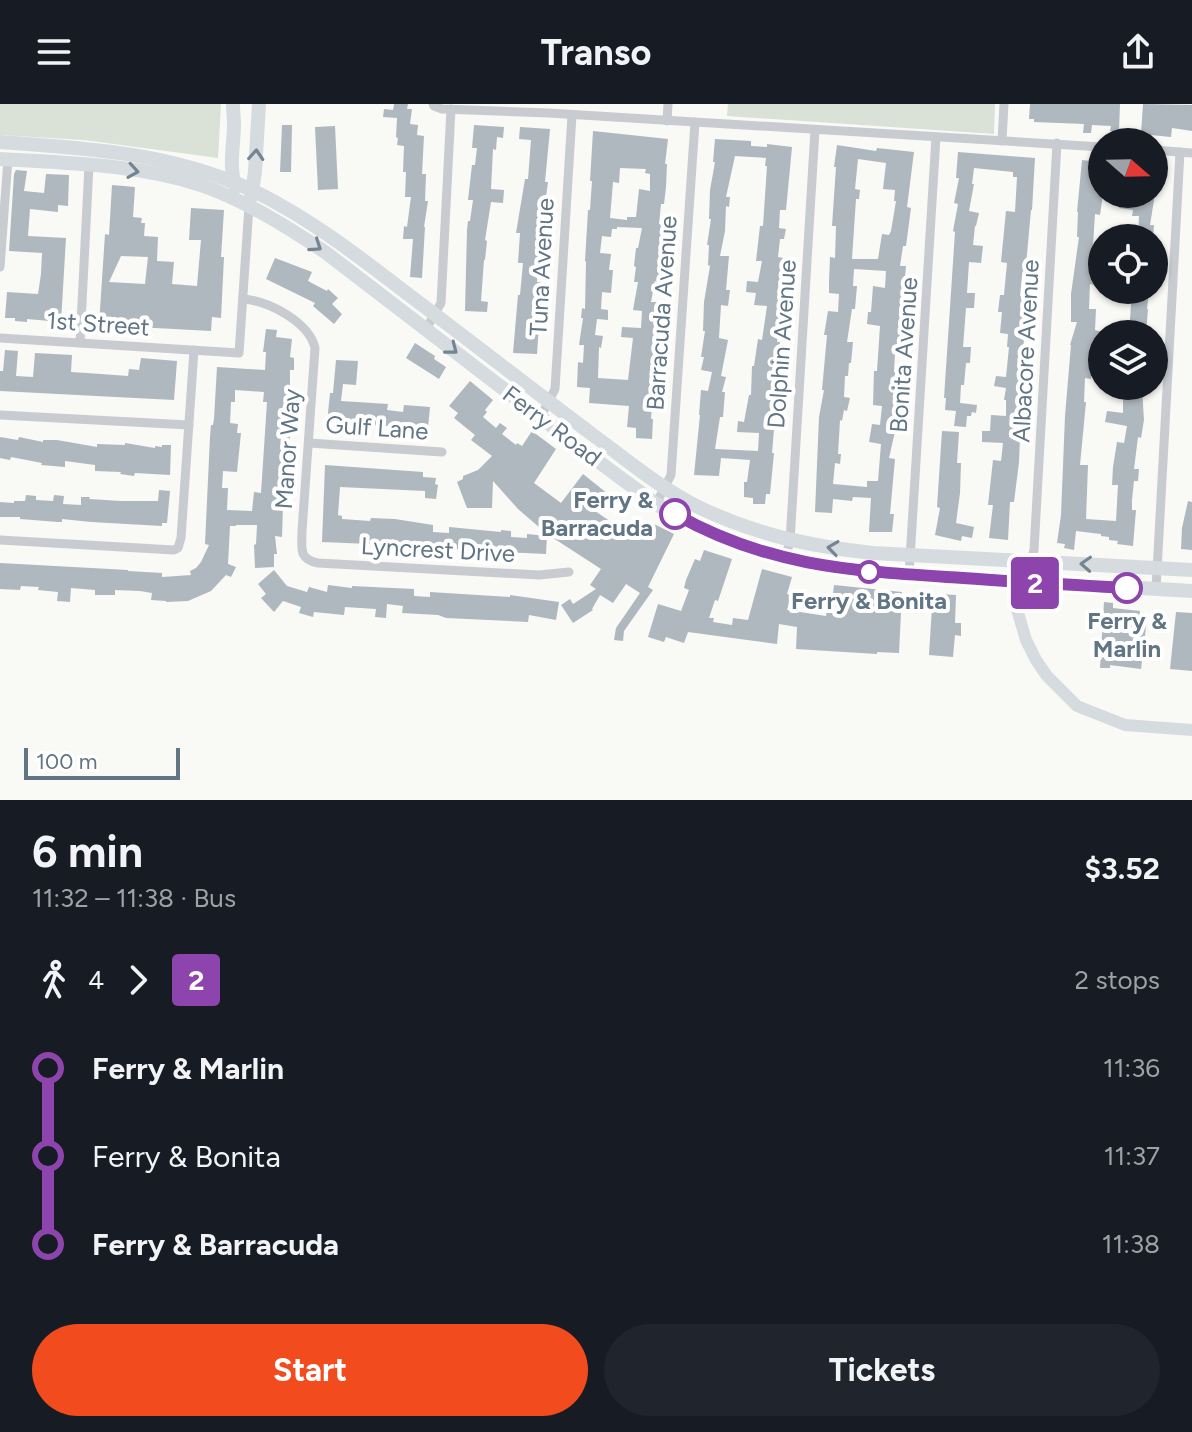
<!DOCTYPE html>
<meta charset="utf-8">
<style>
:root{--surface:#171b24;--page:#20242c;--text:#f1f3f6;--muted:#9ea1a6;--accent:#f24b1d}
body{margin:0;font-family:Figtree,sans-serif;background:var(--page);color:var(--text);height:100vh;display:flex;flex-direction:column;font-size:30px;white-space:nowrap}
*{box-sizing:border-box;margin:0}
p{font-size:26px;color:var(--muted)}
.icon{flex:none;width:44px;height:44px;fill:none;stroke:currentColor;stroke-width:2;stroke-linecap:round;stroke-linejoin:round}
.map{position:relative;height:696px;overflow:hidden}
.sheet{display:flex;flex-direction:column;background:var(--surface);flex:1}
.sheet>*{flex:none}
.badge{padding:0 16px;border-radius:6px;font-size:28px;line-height:52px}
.needle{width:52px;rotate:110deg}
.buttons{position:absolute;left:1088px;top:24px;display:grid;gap:16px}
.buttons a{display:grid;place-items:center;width:80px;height:80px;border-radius:50%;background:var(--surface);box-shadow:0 2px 6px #0004;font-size:40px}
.scale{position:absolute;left:24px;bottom:20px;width:156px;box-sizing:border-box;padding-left:8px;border:4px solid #617584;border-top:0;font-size:22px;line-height:28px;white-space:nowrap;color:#617584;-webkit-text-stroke:6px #fff;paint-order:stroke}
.map>.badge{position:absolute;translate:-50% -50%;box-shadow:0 0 0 4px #fff}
.legs{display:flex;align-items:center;gap:12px;height:88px;padding:0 32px;font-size:26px}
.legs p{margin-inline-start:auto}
.head{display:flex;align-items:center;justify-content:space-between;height:136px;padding:0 32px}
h1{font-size:44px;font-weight:700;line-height:60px}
.cta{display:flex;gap:16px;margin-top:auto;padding:16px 32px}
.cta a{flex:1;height:92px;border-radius:48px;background:var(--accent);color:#fff;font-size:32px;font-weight:700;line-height:92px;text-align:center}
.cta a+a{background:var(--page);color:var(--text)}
ul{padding:0 32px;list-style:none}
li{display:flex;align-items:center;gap:28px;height:88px;font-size:30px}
li i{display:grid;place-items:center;width:12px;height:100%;margin:0 10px;background:currentColor}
li i::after{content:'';width:20px;height:20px;margin:-10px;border:6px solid;border-radius:50%;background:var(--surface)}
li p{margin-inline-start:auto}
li:first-child i{background:linear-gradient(#0000 50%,currentColor 0)}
li:last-child i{background:linear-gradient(currentColor 50%,#0000 0)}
header{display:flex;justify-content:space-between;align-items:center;height:104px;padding:0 32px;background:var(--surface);font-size:36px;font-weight:700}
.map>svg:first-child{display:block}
.green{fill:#dae1d6}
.building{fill:#afb8be;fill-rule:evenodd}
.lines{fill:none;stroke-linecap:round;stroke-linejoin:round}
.street{stroke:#c8ccd0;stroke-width:9}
.secondary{stroke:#d6dbdf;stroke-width:12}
.primary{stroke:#d6dbdf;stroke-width:14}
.oneway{stroke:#738492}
.line-1-casing{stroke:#fff;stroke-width:18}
.line-1{stroke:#8e44ad;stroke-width:12}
.stop-1-dot{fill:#fff;stroke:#8e44ad;stroke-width:4}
.labels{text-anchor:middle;stroke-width:8;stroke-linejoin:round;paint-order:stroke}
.street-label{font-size:24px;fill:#617584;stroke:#fff}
.stop-label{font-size:24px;font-weight:bold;fill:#617584;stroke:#fff}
</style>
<header><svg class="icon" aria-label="menu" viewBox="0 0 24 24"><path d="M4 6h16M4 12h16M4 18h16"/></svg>Transo<svg class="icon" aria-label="share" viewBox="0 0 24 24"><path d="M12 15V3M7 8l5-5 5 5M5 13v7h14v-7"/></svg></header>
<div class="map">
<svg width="1192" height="696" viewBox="0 0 1192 696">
<rect width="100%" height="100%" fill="#f9f9f6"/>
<g class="green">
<polygon points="0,0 221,0 218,54 84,36 0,31"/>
<polygon points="728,0 995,0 994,30 727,12"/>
</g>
<g class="building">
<polygon points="394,0 408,0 407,5 412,5 410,20 418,21 417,31 424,32 422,70 426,70 425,97 428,97 424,123 425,123 422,174 410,173 413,135 403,135 404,122 407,123 411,93 405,93 406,68 403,68 404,42 397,41 398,34 396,33 397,14 383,13 384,5 393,6"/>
<polygon points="1030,0 1120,0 1119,27 1110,27 1111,22 1092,21 1091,29 1083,29 1084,20 1034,18 1034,15 1029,15"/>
<polygon points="1143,0 1192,1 1192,27 1172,24 1171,33 1141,30"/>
<polygon points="282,21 292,21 291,68 280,68"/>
<polygon points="474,21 504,23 503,34 497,33 496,46 493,45 491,85 504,86 503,99 491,98 485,136 487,137 485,156 484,156 481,197 488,198 487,208 465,207 467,126 468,117 470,117 473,96 468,96 472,61 475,61 477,44 472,44"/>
<polygon points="335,22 338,85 318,86 315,23"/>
<polygon points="520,23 550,25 545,78 548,78 544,107 546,107 545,118 540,118 539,135 544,135 542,160 538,160 537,178 541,178 540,189 537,189 535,206 540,206 537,250 513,249 518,191 520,191 523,159 518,159 520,129 516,129 525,75 528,75 531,36 519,35"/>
<path d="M593 27 668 35 665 60H667L666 83 664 100H661L659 120 665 121 661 146 658 178 655 177 651 198H659L651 315H653L652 335 636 334V324L627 323 629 302 589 299 590 284 577 283 578 258 583 259 584 241H579L583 214H581L582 204 585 205 586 158 585 157 588 106H590L592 77H590ZM620 64 646 65 645 69 650 70V87L639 85 636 113H627V116L610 114 613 78 619 79ZM617 123 642 124 638 144H636L634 162 636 163 634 178H638L633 206 642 207 641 224 622 223 621 233 633 234 628 276 598 274 599 243 601 244 603 232 595 231 597 215 608 216V206L601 205 602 188 611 189 613 166H609L611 150 600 149 602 132 611 133 612 125H617Z"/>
<path d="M715 35 751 37V42L767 43V40L792 43 786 106H780L779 124 786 125 784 135H780L778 153 783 154 778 185 782 186 779 208H782L777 238H780L776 282 769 325H774L772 349H774L770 390H766L765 400H753V394L744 393V378H747L750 356 721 354 719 372 694 371 700 311H699L701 286 708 287 712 268 701 266 704 253H701L705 227H703L704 198 710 162 708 161 709 141H707L711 115H709L710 86 715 58H713ZM735 52 766 54 765 62H767L763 122H760L756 157H762L758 178 747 177 746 188 756 189 754 201 767 202 762 236 758 235 754 262H752L751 291H749L744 318 738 317 737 328 759 329 758 347 715 345 720 313H723L725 288H722L726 273 721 272 728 236 719 234 721 201 728 202 730 186H726L729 152H720L725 127 726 102 729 103 730 93H726Z"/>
<path d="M837 41 876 47 877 44 914 48 907 103 911 104 906 142H903L900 162H906L899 241H901L900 249H895L894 268H900L897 319 889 354 895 355 890 410H894L892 428H869L871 394 853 393 852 397 833 395 832 409 815 408 819 313 824 286H822L827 231H824L828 207 838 208 839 190 829 189V177L830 153 835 154 836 122H832L836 63H834ZM858 55 886 59 883 85 895 86 894 97H896L891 127 889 131 882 130 878 155H852L856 95H859L860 86 855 85ZM854 165 886 167 885 184 873 182 871 208H868L867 220 880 222 877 267H874L873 301 882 302 880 321 872 320 869 338 881 340 878 377H867V383L833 380 835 359 840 360 841 350H838L840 316 842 317 844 306 847 307 850 294 844 293 845 272H848L849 259H851L853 238H847L852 205H855L857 182H853Z"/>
<polygon points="958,48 1035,54 1032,106 1031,106 1025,172 1022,172 1020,192 1026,193 1023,252 1026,253 1024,271 1022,271 1018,298 1016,334 1020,334 1019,358 1014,398 1010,398 1008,436 989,434 993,401 988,401 993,356 1001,357 1003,339 982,338 982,327 990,327 991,311 1006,312 1006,296 1004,296 1006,284 994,282 996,272 1006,273 1009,243 1007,243 1008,230 1000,229 1002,208 998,208 1000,191 1004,191 1007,159 1001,158 1006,107 1015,108 1017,73 1013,73 1013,68 974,64 972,80 974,80 969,107 979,109 976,122 975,122 973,141 983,142 981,159 969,158 967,189 975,189 974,204 966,204 963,243 971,243 970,259 966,259 964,281 961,281 960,299 977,301 976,309 972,308 971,312 967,312 966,323 954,322 956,307 945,306 946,294 944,294 955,128 953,127 958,100 954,99 959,74 956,74"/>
<polygon points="1082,56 1099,58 1095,85 1102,86 1103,90 1100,111 1095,110 1093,141 1100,142 1096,170 1099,171 1098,182 1090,180 1089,205 1096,205 1095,226 1102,228 1094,252 1098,252 1097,261 1092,261 1091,275 1085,274 1084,298 1086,298 1080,361 1088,361 1086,415 1116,417 1118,381 1112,381 1113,363 1117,338 1124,339 1127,322 1105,318 1107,307 1123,309 1123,286 1142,285 1144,316 1141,334 1138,333 1134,365 1139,365 1138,377 1134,377 1132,396 1132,406 1136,406 1133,442 1117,440 1118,437 1109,436 1109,433 1101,432 1101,430 1076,427 1074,446 1064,444 1065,440 1057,439 1061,411 1065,312 1071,241 1070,241 1077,218 1071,218 1071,190 1079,133 1077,133 1078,108 1077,108"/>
<polygon points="16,66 27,67 24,87 44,89 46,70 69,71 68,102 58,101 58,108 30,105 28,132 66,134 61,218 27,215 27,218 15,217 15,214 5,214 7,188 38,190 41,170 42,149 9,147 14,70"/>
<path d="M112 81 135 83 133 113 142 114 141 119H145L144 132 158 133 157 157 174 158 172 180 197 182 201 136H189L191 104 224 106 221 153H224L221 214 212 213 211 227 99 221 105 130 109 131ZM121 152 148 153 145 180 109 178Z"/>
<polygon points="1121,90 1155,90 1150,121 1154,121 1153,134 1138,134 1139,112 1132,112 1133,106 1119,104"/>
<polygon points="275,154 312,168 308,177 327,187 328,185 338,194 332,200 342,210 334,220 313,202 315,199 266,175"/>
<polygon points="1132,186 1149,186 1147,205 1148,205 1146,230 1129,230"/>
<path d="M266 225 277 226 276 233 292 235 290 253 294 254V266H290V333L285 401H283L282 433 275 432 277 450H274V463L255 464 254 441 256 440 257 421H236V422H230L228 460 236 463 231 473 226 471 211 487 188 497 166 498V497L151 496 152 489 140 487 115 486V491H95V486L71 484 70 498 57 497 58 488 38 486 39 483 21 482 20 486 0 485V459L128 466V467L162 469V473L191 471 190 467 196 464 201 458 209 441 205 440 210 333 211 321H213L214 315 217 263 265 266 266 248H263ZM235 286 264 288 263 298H267L261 389 254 388 252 407 227 406 228 384H222L223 367 237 368 241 329H237L238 320 230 319 231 298H235Z"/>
<polygon points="415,239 435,252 434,255 446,263 439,275 406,254"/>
<polygon points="5,246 18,247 16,272 33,273 35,249 72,251 71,268 101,270 128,272 129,265 139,266 141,254 177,257 174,296 0,287 0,267 3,267"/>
<polygon points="336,256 358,257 356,281 343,280 341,297 388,300 387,306 403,308 404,301 430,303 428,324 327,319 330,289 333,289"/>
<polygon points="470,277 493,296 485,306 487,308 483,313 496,324 500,319 507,324 502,330 516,341 517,339 522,342 532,327 556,345 534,379 561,399 583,370 608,390 595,407 620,424 619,425 634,435 635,432 637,433 646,416 674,430 648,483 653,486 624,527 623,537 614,536 616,524 640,489 626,480 613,499 600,491 592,505 593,506 573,519 561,501 570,495 573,500 596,485 590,481 601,465 547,430 518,405 493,377 492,404 467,404 457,378 463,375 463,372 478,366 492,352 471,336 475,331 454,314 458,309 449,302"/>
<polygon points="942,327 959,328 957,359 961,359 960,389 956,419 974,423 972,434 962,432 961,437 935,431 940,404 937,403"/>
<polygon points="0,333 18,336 19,333 43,338 43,336 57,336 97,343 97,340 125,341 125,339 155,344 155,342 162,343 162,341 171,341 170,371 135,369 134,372 120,370 121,368 95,367 95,361 65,357 65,363 41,361 42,359 11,353 10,356 0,354"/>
<polygon points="325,361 423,368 423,373 436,374 435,380 438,381 436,395 425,394 425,387 340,383 338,411 342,412 342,415 370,417 371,414 395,415 433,421 433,428 449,429 449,423 501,428 501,426 511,427 511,433 527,434 527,430 547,432 546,450 500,448 500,443 484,442 483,448 473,448 473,446 414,443 393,439 393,441 322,438"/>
<polygon points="159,386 170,387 167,419 162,419 162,422 91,418 62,415 62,418 58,418 20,415 20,413 0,413 0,398 14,399 14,397 25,397 26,391 36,392 36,396 53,397 54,391 64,392 63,400 81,401 81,393 90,393 89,395 121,397 158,397"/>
<polygon points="1188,397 1192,398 1192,446 1181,445 1182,424"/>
<polygon points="704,446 732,455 718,497 715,496 709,514 714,514 713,518 732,521 733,514 748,516 762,465 792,473 787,490 791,491 787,506 826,512 828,498 832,498 834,481 902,488 899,549 877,548 877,550 796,545 797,523 779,520 777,540 688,528 684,539 666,533 664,538 648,533 658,500 681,507 689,486 684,484 686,476 695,455 700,457"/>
<polygon points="274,466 287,482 307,488 309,483 327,488 328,481 352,484 352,482 414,485 414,492 430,493 430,488 510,493 510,491 559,498 556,516 529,511 528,518 446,514 438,511 402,509 403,502 387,500 386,514 375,513 376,505 345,503 344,511 314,508 313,513 299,509 301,503 283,497 274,508 261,494 266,490 258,480"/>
<polygon points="920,489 956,491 955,519 961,519 961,532 955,531 953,553 929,551 932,503 920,502"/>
<polygon points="1104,498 1113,499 1113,504 1140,507 1139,515 1147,515 1141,565 1110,561 1110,564 1100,564"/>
<polygon points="1176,508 1192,509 1192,567 1170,565"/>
</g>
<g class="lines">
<g class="street">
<polyline points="433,0 434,2 442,5 549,9 1102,43"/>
<polyline points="667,17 668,0"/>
<polyline points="1002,37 1004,0"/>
<polyline points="1154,46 1192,49"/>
<polyline points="0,163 8,55"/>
<path d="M243 195C269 197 309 218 315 244L302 427C302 444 298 455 318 459L539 471 569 468"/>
<polyline points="426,225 441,199 451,5"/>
<polyline points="0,234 239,249 249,102"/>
<polyline points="80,239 89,61"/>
<polyline points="0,311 189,321"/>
<polyline points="540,314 555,285 572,11"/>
<polyline points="309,339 442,348"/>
<polyline points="656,400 671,371 695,18"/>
<polyline points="0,436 174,446 178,444 181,434 194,246"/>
<polyline points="785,455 790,437 815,26"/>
<polyline points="1031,457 1034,446 1057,39"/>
<polyline points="909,471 936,33"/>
<polyline points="1156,485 1180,48"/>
</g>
<polyline class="secondary" points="1031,457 1020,478 1016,502 1026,536 1036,556 1047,572 1077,602 1125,621 1192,626"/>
<g class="primary">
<path d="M233 0C233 7 234 14 234 21 234 40 228 64 236 83"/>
<path d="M0 38C88 44 173 49 254 87 309 114 357 151 405 188 468 235 530 284 593 331 627 356 660 384 698 403 757 431 809 442 873 449L1192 466"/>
<path d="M0 55C67 59 137 60 201 81 246 97 286 122 325 148L591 352 656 400 691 419 737 440 785 455 867 468 1192 487"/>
<polyline points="251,93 255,68 259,0"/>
</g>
</g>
<defs><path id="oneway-chevron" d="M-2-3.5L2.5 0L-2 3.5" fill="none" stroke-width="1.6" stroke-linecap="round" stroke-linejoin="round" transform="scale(2)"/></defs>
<g class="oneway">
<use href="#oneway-chevron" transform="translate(256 51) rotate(-86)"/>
<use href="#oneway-chevron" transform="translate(133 67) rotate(9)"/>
<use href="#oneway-chevron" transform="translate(316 142) rotate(34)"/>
<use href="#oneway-chevron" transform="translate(452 245) rotate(38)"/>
<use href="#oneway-chevron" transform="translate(833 444) rotate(-172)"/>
<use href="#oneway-chevron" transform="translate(1086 460) rotate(-177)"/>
</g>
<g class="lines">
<defs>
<path id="line-1" d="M675 410C770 464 857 467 963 474 1018 478 1073 481 1127 484"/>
</defs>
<use href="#line-1" class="line-1-casing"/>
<use href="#line-1" class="line-1"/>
</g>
<g class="stop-1-dot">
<circle cx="675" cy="410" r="14"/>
<circle cx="869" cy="468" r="10"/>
<circle cx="1127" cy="484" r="14"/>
</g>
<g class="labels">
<g class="street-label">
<text transform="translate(542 163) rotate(-87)" y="8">Tuna Avenue</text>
<text transform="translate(662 209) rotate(-86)" y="8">Barracuda Avenue</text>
<text transform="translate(98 220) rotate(4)" y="8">1st Street</text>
<text transform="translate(782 240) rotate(-86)" y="8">Dolphin Avenue</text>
<text transform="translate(1026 247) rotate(-87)" y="8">Albacore Avenue</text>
<text transform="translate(904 251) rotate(-86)" y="8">Bonita Avenue</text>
<text transform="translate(552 322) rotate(37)" y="8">Ferry Road</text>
<text transform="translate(377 324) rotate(4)" y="8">Gulf Lane</text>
<text transform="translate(288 345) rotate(-86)" y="8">Manor Way</text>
<text transform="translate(438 446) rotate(3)" y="8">Lyncrest Drive</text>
</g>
<g class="stop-label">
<text x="653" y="404" text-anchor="end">Ferry &amp;<tspan x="653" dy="28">Barracuda</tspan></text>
<text x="869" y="505">Ferry &amp; Bonita</text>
<text x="1127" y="525">Ferry &amp;<tspan x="1127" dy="28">Marlin</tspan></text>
</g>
</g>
</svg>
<div class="buttons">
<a><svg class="needle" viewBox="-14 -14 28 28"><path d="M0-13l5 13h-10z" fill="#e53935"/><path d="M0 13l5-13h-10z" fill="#9ea1a6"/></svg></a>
<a><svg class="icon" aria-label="locate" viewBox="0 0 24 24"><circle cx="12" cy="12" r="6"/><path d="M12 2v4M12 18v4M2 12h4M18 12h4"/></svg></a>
<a><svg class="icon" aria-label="layers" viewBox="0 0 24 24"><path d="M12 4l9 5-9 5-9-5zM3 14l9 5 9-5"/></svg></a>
</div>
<div class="scale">100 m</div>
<b class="badge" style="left:1035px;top:479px;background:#8e44ad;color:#fff">2</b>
</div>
<section class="sheet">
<div class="head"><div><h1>6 min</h1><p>11:32 – 11:38 · Bus</p></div><b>$3.52</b></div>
<div class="legs"><svg class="icon" aria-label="walk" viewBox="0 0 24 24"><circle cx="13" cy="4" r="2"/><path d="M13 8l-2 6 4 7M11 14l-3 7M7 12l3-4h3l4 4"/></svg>4<svg class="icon" aria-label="forward" viewBox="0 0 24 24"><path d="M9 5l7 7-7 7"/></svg><b class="badge" style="background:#8e44ad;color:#fff">2</b><p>2 stops</p></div>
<ul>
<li><i style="color:#8e44ad"></i><b>Ferry &amp; Marlin</b><p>11:36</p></li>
<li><i style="color:#8e44ad"></i><span>Ferry &amp; Bonita</span><p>11:37</p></li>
<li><i style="color:#8e44ad"></i><b>Ferry &amp; Barracuda</b><p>11:38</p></li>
</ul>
<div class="cta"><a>Start</a><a>Tickets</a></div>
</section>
